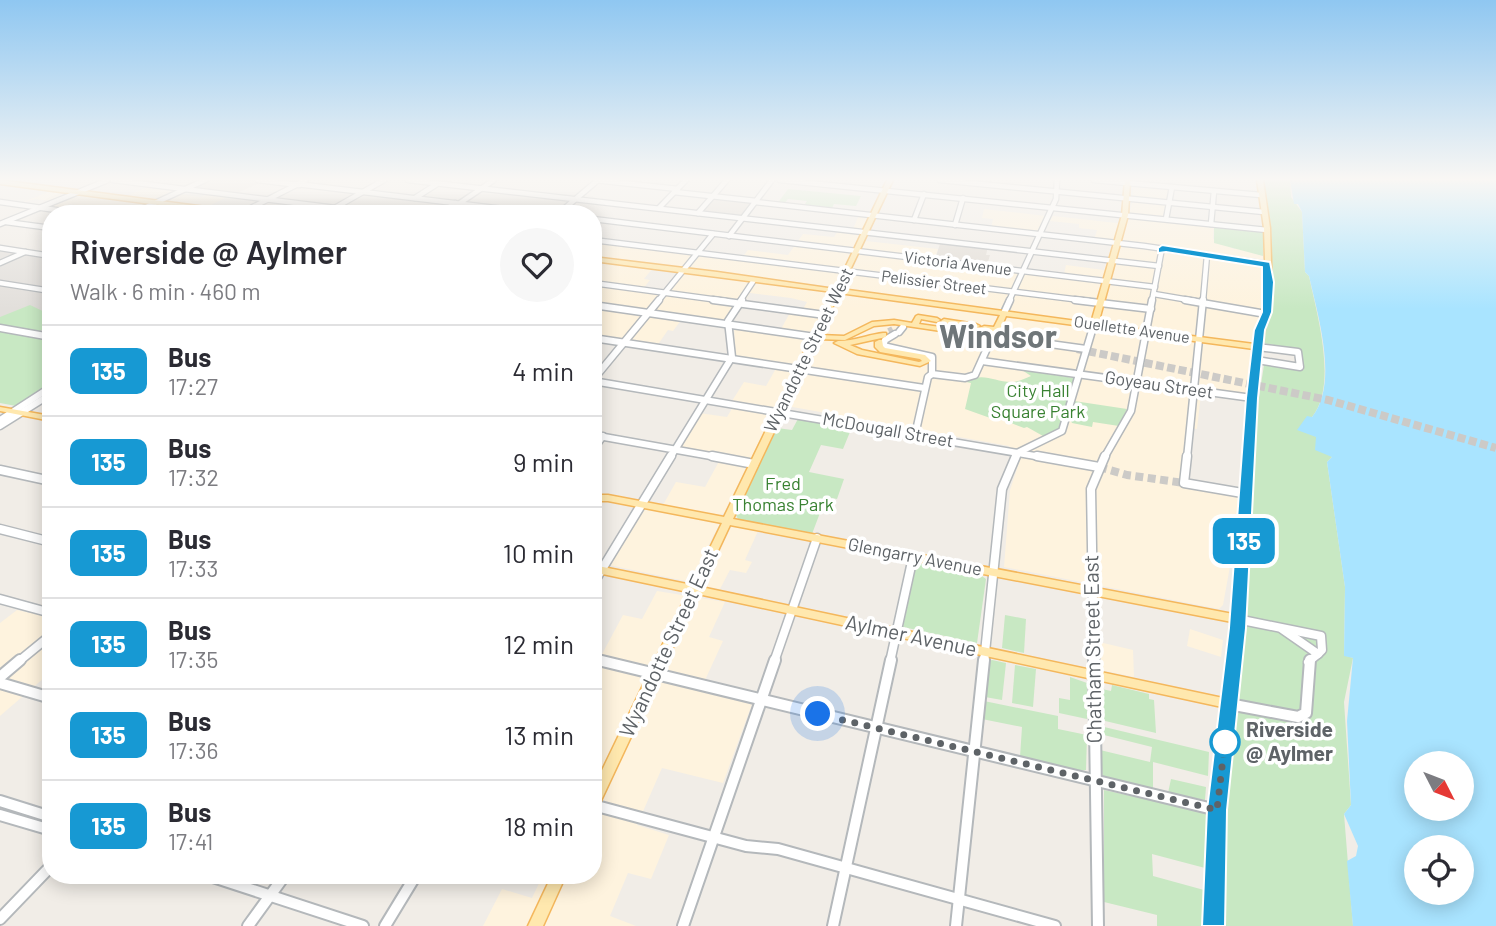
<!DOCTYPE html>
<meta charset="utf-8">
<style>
:root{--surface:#fff;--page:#f7f7f7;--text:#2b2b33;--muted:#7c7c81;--line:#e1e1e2}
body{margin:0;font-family:Barlow,sans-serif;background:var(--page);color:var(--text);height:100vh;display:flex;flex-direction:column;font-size:26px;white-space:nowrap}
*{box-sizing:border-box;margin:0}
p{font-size:23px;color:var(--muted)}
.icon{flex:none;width:38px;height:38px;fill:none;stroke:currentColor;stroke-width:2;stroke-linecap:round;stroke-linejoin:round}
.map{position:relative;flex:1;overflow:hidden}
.panel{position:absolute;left:42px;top:205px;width:560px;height:679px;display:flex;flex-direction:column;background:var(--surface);border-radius:28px;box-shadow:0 4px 18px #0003}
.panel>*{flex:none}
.badge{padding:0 14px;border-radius:10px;font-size:24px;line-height:46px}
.needle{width:46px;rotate:132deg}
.tools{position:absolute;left:1404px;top:751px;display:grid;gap:14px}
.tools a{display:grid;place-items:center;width:70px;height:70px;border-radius:50%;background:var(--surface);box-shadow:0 4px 18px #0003;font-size:35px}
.you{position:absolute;width:35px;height:35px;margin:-18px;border:5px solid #fff;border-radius:50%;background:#1a73e8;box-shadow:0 0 0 10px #1a73e833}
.map>.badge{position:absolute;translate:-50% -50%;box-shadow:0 0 0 4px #fff}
.round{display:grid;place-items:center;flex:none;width:74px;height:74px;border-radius:37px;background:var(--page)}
.summary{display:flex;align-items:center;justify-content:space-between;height:119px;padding:0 28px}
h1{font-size:33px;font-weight:600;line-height:52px}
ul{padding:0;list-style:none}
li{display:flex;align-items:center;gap:21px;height:91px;padding:0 28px;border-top:2px solid var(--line)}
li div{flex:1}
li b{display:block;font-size:26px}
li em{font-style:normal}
li .badge{min-width:77px;font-weight:700;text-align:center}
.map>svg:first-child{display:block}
.commercial{fill:#fef3de}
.industrial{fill:#e2dfdb}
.education{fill:#e1dcd5}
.green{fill:#c8e8c3}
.water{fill:#a9e4ff;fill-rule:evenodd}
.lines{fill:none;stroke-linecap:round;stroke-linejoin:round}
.minor-tunnel{stroke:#cccac7;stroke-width:8;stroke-dasharray:8 4.5;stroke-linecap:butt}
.major-tunnel{stroke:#cccac7;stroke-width:8;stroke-dasharray:8 3.5;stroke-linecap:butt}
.minor-far3-casing{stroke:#b4b8bb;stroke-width:7}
.minor-far2-casing{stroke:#b4b8bb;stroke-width:9}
.minor-far1-casing{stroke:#b4b8bb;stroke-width:11}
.minor-casing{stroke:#b4b8bb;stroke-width:14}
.major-casing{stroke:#f4b75c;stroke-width:3}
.minor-far3{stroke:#fff;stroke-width:4.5}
.minor-far2{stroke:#fff;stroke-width:6}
.minor-far1{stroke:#fff;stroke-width:8}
.minor{stroke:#fff;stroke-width:10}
.major{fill:#ffe8ae;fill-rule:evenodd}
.line{fill:#1799d3;stroke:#fff;stroke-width:2}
.walk{stroke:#5e6367;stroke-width:7;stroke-dasharray:0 12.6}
.stop-dot{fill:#fff;stroke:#1799d3;stroke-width:3.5}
.labels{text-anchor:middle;stroke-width:7;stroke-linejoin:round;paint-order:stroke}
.far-street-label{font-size:16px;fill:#5e6367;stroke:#fff}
.street-label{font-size:18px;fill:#5e6367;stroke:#fff}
.park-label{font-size:18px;fill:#398232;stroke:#fff}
.near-street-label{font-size:21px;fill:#5e6367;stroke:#fff}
.near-stop-label{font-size:21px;font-weight:bold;fill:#5e6367;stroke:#fff;text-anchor:start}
.town-label{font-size:32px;font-weight:bold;fill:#6f7679;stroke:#fff}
</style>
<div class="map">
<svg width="1496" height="926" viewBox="0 0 1496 926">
<rect width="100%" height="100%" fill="#f1ede7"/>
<g class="commercial">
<polygon points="152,185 182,189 173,193 200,197 212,193 231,195 207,207 126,196"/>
<polygon points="1133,185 1170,187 1165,217 1214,225 1213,239 1234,249 1238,248 1263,256 1264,293 1253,343 1249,400 1201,394 1197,429 1188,428 1180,477 1244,489 1223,605 1219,609 1004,567 1010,490 1020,460 1009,446 787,406 806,366 821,346 831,315 866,241 938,249 935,258 1018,269 1064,274 1066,265 1104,270 1112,244 1094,240 1097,230 1079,228 1079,224 1050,221 1053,216 1126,224 1133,200"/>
<polygon points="53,190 150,203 130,214 90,213 71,211 80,206 70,204 58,209 44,207 51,201 35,199 21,203"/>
<polygon points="984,209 1046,216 1038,232 991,228 993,219 982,218"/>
<polygon points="859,215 869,216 834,287 593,257 593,240 741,259 748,250 788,255 803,234 834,237 840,228 853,229"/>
<polygon points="605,262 653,268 644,279 650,280 643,289 663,292 646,310 593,303 593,275"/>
<polygon points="685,273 769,283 829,292 831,295 811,333 781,329 792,309 802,311 807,302 791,298 750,293 732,322 654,311"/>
<polygon points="593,307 643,315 623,341 593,336"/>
<polygon points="650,316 682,319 673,331 668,330 657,346 628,341"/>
<polygon points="734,328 809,340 724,513 717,516 663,505 676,482 705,487 722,456 678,447 699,413 727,417 733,407 732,401 744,382 766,386 778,365 736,357"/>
<polygon points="648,507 720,523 690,582 609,565 643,508"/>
<polygon points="732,525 758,531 745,560 752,562 746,573 730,570 720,589 703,586"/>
<polygon points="657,591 725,602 709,637 723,641 700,691 752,704 723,783 662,768 637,825 669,835 651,879 628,873 610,916 636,926 483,926 502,889 532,898 543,875 593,875 593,671 623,615 642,619"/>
<polygon points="51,597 51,672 0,716 0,623 17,610 30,613"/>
<polygon points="1190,629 1223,640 1221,657 1187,646"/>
<polygon points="1099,642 1133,650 1134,677 1101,670"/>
</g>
<polygon class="industrial" points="0,249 41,255 51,251 51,336 0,327"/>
<g class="education">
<polygon points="207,180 254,180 264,181 235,194 188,188"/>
<polygon points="713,198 753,202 742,216 701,212"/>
<polygon points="941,241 988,246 986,255 990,255 987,265 935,259"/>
</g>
<g class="green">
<path d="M1263 180H1290L1291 197 1302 212 1305 272 1309 276C1317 315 1338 385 1312 417L1316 437 1332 457 1327 462 1345 587 1344 655 1353 658 1344 702 1351 805 1344 814 1353 926H1223V818L1240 690 1244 586 1256 416 1264 365 1304 370 1301 350 1263 343 1273 294 1271 226 1261 187Z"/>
<polygon points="788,189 861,196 856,206 834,204 831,210 803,207 807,201 788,199 783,205 777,204"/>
<polygon points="1214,225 1263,232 1263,256 1214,243"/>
<polygon points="30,305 51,315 51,325 36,333 0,326 0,317"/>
<polygon points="0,329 51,339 51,385 16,406 0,403"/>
<path d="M1022 370 1074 378 1059 431 1043 436 1027 427 1024 428 1006 421V416L994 415 993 419 965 409 971 383 966 382C984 371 994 383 1014 382 1020 381 1026 378 1031 376Z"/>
<polygon points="1074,401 1127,409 1119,426 1093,422 1092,427 1072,423 1069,417"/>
<polygon points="799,417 852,427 843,449 821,445 809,472 844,479 837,499 826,497 812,534 738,519 736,515 777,428 792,430"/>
<polygon points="916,563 979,574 986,579 977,643 903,627"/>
<polygon points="1005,615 1026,619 1024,653 1002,648"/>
<polygon points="992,660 1006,663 1002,700 985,697 988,661"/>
<polygon points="1015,665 1036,669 1033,707 1012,703"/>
<polygon points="1070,677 1087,683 1087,719 1059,713 1059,698 1070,700"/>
<polygon points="1112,685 1149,694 1149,699 1154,700 1156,733 1101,720 1102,689 1111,691"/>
<polygon points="984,701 1058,716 1058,729 1087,735 1086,770 1077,771 1020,757 1022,727 982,719"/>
<polygon points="1100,726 1209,752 1208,776 1153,762 1153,790 1103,778 1100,750 1150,762 1152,747 1100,734"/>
<polygon points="1171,779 1206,787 1205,800 1168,793"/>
<polygon points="1104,790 1208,813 1205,868 1152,854 1153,876 1204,890 1203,926 1157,926 1157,915 1104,902"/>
</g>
<path class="water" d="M1290 180H1496V926H1353L1347 861 1356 856 1358 846 1344 814 1351 805 1347 721 1353 658 1344 656 1345 587 1327 462 1332 457 1315 450 1316 437 1297 430 1307 416 1312 417C1339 384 1318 316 1309 276L1305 272 1302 212 1298 204H1294ZM1461 763V808H1416V763ZM1461 847V892H1416V847Z"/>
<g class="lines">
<polyline class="minor-tunnel" points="1099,467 1127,475 1184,483"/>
<g class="major-tunnel">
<polyline points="889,332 893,330"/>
<polyline points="961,332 1001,338"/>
<polyline points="1077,349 1328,400 1496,448"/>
</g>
<defs>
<g id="minor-far3">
<polyline points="113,180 384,214"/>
<polyline points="258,180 299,185"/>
<polyline points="408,180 1159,266"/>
<polyline points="595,180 678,189"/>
<polyline points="780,180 1267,230"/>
<polyline points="940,180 1264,212"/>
<polyline points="1094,180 1261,195"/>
<polyline points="297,184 546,214"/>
<polyline points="674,192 756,201"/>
<polyline points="415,198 437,184"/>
<polyline points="0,202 84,214"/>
<polyline points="755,202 1144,246 1267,264"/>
<polyline points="460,203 494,180"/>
<polyline points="659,208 686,180"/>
<polyline points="241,213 306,180"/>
<polyline points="698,213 727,180"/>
<polyline points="131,214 205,180"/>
<polyline points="324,214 384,180"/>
<polyline points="439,214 455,203"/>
<polyline points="558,214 598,180"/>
<polyline points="593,219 1155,287"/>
<polyline points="1166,219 1172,187"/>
<polyline points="914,220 924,194"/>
<polyline points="6,222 51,228"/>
<polyline points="0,224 108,180"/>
<polyline points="1211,224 1214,191"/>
<polyline points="955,225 963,198"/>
<polyline points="729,236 772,180"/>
<polyline points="593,240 1089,301"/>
<polyline points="0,248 51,256"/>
<polyline points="0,263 25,252"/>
<polyline points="0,283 51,291"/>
<polyline points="593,283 726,301"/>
<polyline points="1154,294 1195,301"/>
<polyline points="658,301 713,234"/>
<polyline points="740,301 754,280"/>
<polyline points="1009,301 1056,199 1057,180"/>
<polyline points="1152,301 1162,248"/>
<polyline points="1203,301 1207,255"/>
</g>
<g id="minor-far2">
<polyline points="713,300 825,315"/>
<polyline points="1075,300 1151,309"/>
<polyline points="1185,300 1266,314"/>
<polyline points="593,305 815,337"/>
<polyline points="1004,313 1010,300"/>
<polyline points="0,328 51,337"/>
<polyline points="899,332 903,327"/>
<polyline points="895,334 885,340 883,346 932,357 932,374"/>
<polyline points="993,336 1086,349"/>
<polyline points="593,338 924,388"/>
<polyline points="1257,347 1298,352 1300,367 1257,360"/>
<polyline points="982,361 1252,398"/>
<polyline points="932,374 965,378 975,375 994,333"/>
<polyline points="593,380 659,300"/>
<polyline points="593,381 1047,458"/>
<polyline points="0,420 51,387"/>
<polyline points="0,426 51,394"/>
<polyline points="593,435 722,458"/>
<polyline points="915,435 928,377 932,374"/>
<polyline points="593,450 603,436"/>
<polyline points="670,458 732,357 728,321 742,300"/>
<polyline points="1015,458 1017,453 1062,431 1094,324"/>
<polyline points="1104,458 1131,411 1152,300"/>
<polyline points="1187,458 1203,300"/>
</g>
<g id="minor-far1">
<polyline points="712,456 754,464"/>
<polyline points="1037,456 1099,467"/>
<polyline points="1187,456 1184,483 1248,494"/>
<polyline points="0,470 51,481"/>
<polyline points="0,529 51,542"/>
<polyline points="593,584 671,456"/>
<polyline points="0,599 51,613"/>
<polyline points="1237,619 1321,636 1322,650 1318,654"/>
<polyline points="1282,629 1318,654 1308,662"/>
<polyline points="593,659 606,662"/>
<polyline points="18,662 51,635"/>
<polyline points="774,662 817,538"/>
<polyline points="890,662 913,557"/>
<polyline points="984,662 1002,489 1016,456"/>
<polyline points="1094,662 1091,489 1105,456"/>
</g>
<g id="minor">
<polyline points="598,660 1217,810"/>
<polyline points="1094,660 1098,926"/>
<polyline points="0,677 20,660"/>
<polyline points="0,683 51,698"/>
<polyline points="1229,704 1298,717 1306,713 1310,660"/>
<polyline points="0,801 51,817"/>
<polyline points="593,805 746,846 778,849 1055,926"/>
<polyline points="0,815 51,830"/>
<polyline points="207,875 363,926"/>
<polyline points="0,919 51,866"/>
<polyline points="248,926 285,875"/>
<polyline points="385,926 416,875"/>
<polyline points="683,926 775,660"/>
<polyline points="833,926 891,660"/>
<polyline points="956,926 984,660"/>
</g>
<g id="major">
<polygon points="0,180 244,212 246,214 227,214 0,184"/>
<path d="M887 180H893L841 289 1091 323 1122 215 1125 180H1130L1128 215 1098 324 1254 344 1266 293 1264 228 1257 180H1263L1270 228 1272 293 1262 343 1256 398 1242 628 1224 810 1221 926H1207L1210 810 1222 707 698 594 598 807 593 809V789L688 592 593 572V565L692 585 722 523 608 501H593V495H608L724 517 833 292 593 261V257L717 272 835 289ZM839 293 1000 315 994 327 984 326 980 328 982 329 996 332 1000 330 1006 316 1254 349 1248 398 1233 614 733 519 818 339 845 340 874 326 894 324 961 334 965 332 961 330 919 324 921 319 937 322 940 320 937 318 918 315 916 316 912 323 894 320 872 322 844 336 820 335ZM730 525 1232 622 1223 698 701 587Z"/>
<polygon points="944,319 976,324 980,326 976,328 942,322 941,321"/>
<path d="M883 333H886V337L850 345 862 350 919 362 922 361 920 359 880 352 875 347V342L879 340H882L883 346 885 348 925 355 931 361 920 366 857 354 834 343 838 341C856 341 866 335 883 333Z"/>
<polygon points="0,407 51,416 51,421 0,411"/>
<polygon points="552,875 566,875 543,926 528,926"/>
</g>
</defs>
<use href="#minor-far3" class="minor-far3-casing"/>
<use href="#minor-far2" class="minor-far2-casing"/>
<use href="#minor-far1" class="minor-far1-casing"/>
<use href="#minor" class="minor-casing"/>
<use href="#major" class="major-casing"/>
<use href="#minor-far3" class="minor-far3"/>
<use href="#minor-far2" class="minor-far2"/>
<use href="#minor-far1" class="minor-far1"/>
<use href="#minor" class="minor"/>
<use href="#major" class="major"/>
</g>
<linearGradient id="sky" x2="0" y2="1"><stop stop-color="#8fc7f1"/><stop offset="0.58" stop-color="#f9f7f4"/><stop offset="1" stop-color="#f9f7f4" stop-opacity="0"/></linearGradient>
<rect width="1496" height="309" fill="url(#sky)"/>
<polygon class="line" points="1162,245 1270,262 1274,282 1272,312 1265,330 1258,398 1246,628 1227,810 1225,926 1202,926 1207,810 1229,628 1246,398 1254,330 1262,312 1262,267 1166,252 1158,253 1158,248"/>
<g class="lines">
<polyline class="walk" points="818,714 1217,810 1226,733 1225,742"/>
</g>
<circle class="stop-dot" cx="1225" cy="742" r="14"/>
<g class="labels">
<g class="far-street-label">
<text transform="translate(958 263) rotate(7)" y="6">Victoria Avenue</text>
<text transform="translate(934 282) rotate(7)" y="6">Pelissier Street</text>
<text transform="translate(1132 329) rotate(8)" y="6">Ouellette Avenue</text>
</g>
<g class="street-label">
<text transform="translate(809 350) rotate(-64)" y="6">Wyandotte Street West</text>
<text transform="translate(1159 385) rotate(8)" y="6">Goyeau Street</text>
<text transform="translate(888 430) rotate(10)" y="6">McDougall Street</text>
<text transform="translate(915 557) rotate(11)" y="6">Glengarry Avenue</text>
</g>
<g class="park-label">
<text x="1038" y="397">City Hall<tspan x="1038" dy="21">Square Park</tspan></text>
<text x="783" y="490">Fred<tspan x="783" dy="21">Thomas Park</tspan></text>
</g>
<g class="near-street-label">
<text transform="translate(911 636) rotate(12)" y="7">Aylmer Avenue</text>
<text transform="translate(669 643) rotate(-65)" y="7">Wyandotte Street East</text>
<text transform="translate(1093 649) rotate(-91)" y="7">Chatham Street East</text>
</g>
<g class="near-stop-label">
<text x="1246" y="737">Riverside<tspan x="1246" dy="24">@ Aylmer</tspan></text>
</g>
<g class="town-label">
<text x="998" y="348">Windsor</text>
</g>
</g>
</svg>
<div class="tools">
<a><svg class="needle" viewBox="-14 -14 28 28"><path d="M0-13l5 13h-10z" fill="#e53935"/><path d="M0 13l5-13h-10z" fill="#7c7c81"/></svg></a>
<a><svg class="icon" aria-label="locate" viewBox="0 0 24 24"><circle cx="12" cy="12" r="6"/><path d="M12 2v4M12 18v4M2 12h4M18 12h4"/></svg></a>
</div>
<div class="you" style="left:818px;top:714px"></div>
<b class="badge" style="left:1244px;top:541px;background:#1799d3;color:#fff">135</b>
<section class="panel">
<div class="summary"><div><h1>Riverside @ Aylmer</h1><p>Walk · 6 min · 460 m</p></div><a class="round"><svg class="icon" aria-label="heart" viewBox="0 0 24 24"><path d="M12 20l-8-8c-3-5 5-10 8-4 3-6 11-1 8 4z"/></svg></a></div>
<ul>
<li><span class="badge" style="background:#1799d3;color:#fff">135</span><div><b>Bus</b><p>17:27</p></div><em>4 min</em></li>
<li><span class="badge" style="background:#1799d3;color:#fff">135</span><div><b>Bus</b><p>17:32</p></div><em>9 min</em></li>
<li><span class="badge" style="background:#1799d3;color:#fff">135</span><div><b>Bus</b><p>17:33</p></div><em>10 min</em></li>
<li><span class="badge" style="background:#1799d3;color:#fff">135</span><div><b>Bus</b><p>17:35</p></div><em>12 min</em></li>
<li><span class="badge" style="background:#1799d3;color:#fff">135</span><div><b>Bus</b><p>17:36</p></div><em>13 min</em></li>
<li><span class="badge" style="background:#1799d3;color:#fff">135</span><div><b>Bus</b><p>17:41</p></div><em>18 min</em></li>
</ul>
</section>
</div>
